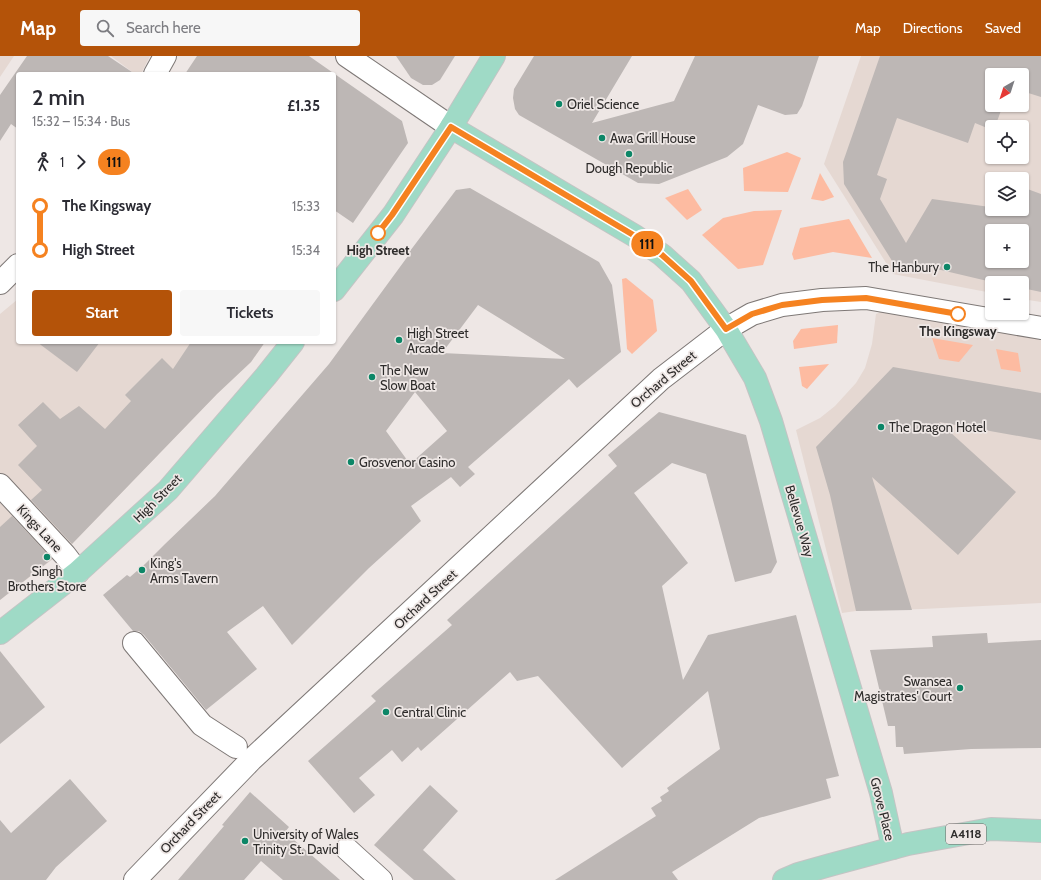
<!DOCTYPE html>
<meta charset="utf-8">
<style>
:root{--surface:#fff;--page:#f7f7f7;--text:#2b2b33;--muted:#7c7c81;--accent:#b45309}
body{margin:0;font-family:Cabin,sans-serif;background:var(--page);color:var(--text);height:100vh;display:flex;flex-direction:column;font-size:15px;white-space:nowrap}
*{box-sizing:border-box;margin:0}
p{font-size:13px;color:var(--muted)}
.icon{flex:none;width:22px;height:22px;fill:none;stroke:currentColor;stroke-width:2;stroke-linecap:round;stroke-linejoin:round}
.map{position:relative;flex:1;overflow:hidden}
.details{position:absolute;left:16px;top:16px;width:320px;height:272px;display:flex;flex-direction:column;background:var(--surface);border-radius:4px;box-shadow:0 1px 3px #0004}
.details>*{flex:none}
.badge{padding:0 8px;border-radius:13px;font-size:14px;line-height:26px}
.needle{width:26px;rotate:219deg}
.controls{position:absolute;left:985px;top:12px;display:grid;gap:8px}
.controls a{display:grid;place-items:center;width:44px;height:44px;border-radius:4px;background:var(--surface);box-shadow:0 1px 3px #0004;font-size:20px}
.map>.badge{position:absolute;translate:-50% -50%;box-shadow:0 0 0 2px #fff}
.legs{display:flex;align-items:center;gap:6px;height:44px;padding:0 16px;font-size:13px}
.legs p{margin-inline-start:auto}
.overview{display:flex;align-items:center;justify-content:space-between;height:68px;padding:0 16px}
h1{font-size:22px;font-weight:600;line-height:30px}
.button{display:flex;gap:8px;margin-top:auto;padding:8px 16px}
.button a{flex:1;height:46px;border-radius:4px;background:var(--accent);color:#fff;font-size:16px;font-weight:600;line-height:46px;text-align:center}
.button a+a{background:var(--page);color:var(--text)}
ul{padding:0 16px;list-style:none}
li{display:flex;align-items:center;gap:14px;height:44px;font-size:15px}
li i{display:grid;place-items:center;width:6px;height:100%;margin:0 5px;background:currentColor}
li i::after{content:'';width:10px;height:10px;margin:-5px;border:3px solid;border-radius:50%;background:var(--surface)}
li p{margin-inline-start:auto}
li:first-child i{background:linear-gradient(#0000 50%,currentColor 0)}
li:last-child i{background:linear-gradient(currentColor 50%,#0000 0)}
header{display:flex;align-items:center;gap:24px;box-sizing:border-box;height:56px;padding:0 20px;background:var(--accent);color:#fff}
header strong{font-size:19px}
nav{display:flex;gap:22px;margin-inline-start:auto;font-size:14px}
.search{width:280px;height:36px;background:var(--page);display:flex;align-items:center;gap:10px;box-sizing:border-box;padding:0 14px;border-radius:4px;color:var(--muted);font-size:15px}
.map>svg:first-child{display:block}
.built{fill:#e5d8d2;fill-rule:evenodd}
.green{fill:#fdbba1}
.building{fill:#bdb7b5;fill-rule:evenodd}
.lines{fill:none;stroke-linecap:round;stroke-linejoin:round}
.minor-casing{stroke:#7e7876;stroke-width:24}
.major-casing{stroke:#c4c4c4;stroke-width:24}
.minor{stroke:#fff;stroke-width:22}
.major{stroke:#9fdac6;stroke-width:22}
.line-1-casing{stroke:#fff;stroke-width:9}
.line-1{stroke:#f58220;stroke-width:6}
.poi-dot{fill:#0c8667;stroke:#eee7e5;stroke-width:1.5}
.stop-1-dot{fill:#fff;stroke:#f58220;stroke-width:2}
.labels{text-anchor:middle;stroke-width:3.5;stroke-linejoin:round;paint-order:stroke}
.shield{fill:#eee7e5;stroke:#686463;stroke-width:1}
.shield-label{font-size:12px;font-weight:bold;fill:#2e2c2b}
.poi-label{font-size:13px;fill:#2e2c2b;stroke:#eee7e5;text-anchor:start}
.stop-label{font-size:13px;font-weight:bold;fill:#2e2c2b;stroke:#eee7e5}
.street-label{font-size:13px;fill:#2e2c2b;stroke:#eee7e5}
</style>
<header>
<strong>Map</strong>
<div class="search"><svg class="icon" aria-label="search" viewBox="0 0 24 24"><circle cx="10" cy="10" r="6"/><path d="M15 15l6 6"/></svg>Search here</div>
<nav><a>Map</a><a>Directions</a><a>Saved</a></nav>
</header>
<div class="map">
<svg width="1041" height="824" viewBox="0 0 1041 824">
<rect width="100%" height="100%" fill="#eee7e5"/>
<g class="built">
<polygon points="0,0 14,0 0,21"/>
<polygon points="111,0 150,0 141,18 135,18"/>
<path d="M861 0H1041V246L1022 243V227H992V237L893 218 824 108ZM992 19H1022V49H992ZM992 71H1022V101H992ZM992 123H1022V153H992ZM992 175H1022V205H992Z"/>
<polygon points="18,243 18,286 265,286 251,306 217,338 71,489 0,544 0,258"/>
<polygon points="885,254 1041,282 1041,547 922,553 856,555 842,557 796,374 820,362 835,350 856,327 865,312 872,288 876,258"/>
</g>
<g class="green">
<polygon points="787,96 801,102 788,136 744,135 743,112"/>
<polygon points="820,117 834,141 823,145 811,143"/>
<polygon points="688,133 702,154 687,164 665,142"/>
<polygon points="782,154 763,209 738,213 702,179 723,162 754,155"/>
<polygon points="849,163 872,202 833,196 794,204 792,198 800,172"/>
<polygon points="626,222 653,244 657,275 632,298 627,293 622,223"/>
<polygon points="838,269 837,287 794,293 793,285 801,273"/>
<polygon points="932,282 973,289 959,306 939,303"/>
<polygon points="996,293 1018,297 1021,316 1001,313"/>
<polygon points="829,308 807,333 802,330 799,311"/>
</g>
<g class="building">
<polygon points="27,0 108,0 135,18 18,18 18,73 11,68 0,85 0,39"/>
<polygon points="197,0 309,0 402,65 408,87 353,167 334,154 334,18 185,18"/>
<polygon points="396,0 455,0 440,24 432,29 423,29 411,22"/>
<polygon points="534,0 632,0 592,67 674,45 695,0 819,0 802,50 797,58 785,59 758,49 743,88 727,101 659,128 638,127 519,59 515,53 513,42 514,33"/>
<path d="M880 0H1041V41L1022 35V19H992V49H1003L995 71H992V74L975 67 968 87 897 62 877 119 887 123 880 143 906 187 932 143 990 151 992 145V153H1009L1022 158V131L1041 138V236L1022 232V227H996L924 210 923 215 894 208 844 128 843 106ZM992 175H1022V205H992Z"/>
<path d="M470 132 599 206 612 229 621 296 577 332 569 323 468 411 475 418 460 431 451 421 411 450 421 465 369 512 292 589 263 550 227 576 257 613 206 654 144 579 139 575H133L103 539 127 519 130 521 145 508 165 488 215 440 329 308 408 200 407 199 456 134ZM478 249 565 303 442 297ZM415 336 447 375 410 408 386 375Z"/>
<polygon points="37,286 100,286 77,316"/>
<polygon points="191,286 265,286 251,306 217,338 72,488 31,444 42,434 18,409 37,390 18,369 43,346 60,363 79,350 105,373 131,345 125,339 162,302 173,313"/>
<polygon points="893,311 1041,337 1041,384 939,366 1016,436 958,499 872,421 912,554 856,555 830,439 816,391"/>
<polygon points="659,356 746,379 777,506 771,517 735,526 706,418 672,407 634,437 688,507 662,530 683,624 708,579 796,559 839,720 826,723 831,742 759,762 672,816 678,824 555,824 656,760 651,752 662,745 660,741 669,735 667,732 720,693 708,635 622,712 538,620 517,625 510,616 421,695 418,691 402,706 392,694 359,722 375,739 354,757 308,705 376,645 371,640 452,569 447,564 617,410 608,399"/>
<polygon points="12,460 52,503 0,544 0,471"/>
<polygon points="987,577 988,587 1041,584 1041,692 971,693 904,698 903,691 896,691 895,670 888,670 870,594 933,591 932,580"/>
<polygon points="0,595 45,651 0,688"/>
<polygon points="70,723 107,765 56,811 46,824 0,824 0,764 11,777"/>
<polygon points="430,729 458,755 423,794 456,824 414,824 374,789"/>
<polygon points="250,736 289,771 285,776 340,824 283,824 261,805 244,824 178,824 224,770 222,769"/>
</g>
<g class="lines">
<defs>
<g id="minor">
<polyline points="347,0 451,71"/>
<polyline points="155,18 165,0"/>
<polyline points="0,227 18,209"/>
<polyline points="0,429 65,499 78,516"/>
<polyline points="134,587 202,669 236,691"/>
<polyline points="347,793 381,824"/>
<polyline points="135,824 251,704 661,323 726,273 752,258 782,249 822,244 866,242 1041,272"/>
</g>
<g id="major">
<polyline points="451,71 635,180 662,199 691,225 726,273 755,322 771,365 881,737 893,792"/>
<polyline points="334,234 393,159 451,71 494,0"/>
<polyline points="0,577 78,516 168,434 266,320 293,286"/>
<polyline points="784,824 798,818 830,809 908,788 991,773 1041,775"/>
</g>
</defs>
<use href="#minor" class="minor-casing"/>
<use href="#major" class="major-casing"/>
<use href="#minor" class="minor"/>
<use href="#major" class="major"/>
</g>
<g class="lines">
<defs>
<polyline id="line-1" points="378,177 392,159 451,71 635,180 662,199 691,225 726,273 752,258 782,249 822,244 866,242 958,258"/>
</defs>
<use href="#line-1" class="line-1-casing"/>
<use href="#line-1" class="line-1"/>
</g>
<g class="poi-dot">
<circle cx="559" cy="48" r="4"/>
<circle cx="602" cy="82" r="4"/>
<circle cx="629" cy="98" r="4"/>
<circle cx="947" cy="211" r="4"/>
<circle cx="399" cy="284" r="4"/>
<circle cx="372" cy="321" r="4"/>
<circle cx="881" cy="371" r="4"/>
<circle cx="351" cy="406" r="4"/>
<circle cx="47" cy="501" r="4"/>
<circle cx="142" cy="514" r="4"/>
<circle cx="960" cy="632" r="4"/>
<circle cx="386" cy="656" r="4"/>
<circle cx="245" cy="785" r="4"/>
</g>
<g class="stop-1-dot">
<circle cx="378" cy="177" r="7"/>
<circle cx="958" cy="258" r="7"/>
</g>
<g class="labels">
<rect class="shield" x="946" y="768" width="40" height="20" rx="3"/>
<g class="shield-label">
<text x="966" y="782">A4118</text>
</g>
<g class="poi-label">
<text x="567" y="53">Oriel Science</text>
<text x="610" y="87">Awa Grill House</text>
<text x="629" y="117" text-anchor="middle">Dough Republic</text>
<text x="939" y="216" text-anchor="end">The Hanbury</text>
<text x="407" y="282">High Street<tspan x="407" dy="15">Arcade</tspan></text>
<text x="380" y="319">The New<tspan x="380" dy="15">Slow Boat</tspan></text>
<text x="889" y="376">The Dragon Hotel</text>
<text x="359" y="411">Grosvenor Casino</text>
<text x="150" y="512">King's<tspan x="150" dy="15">Arms Tavern</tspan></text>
<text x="47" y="520" text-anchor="middle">Singh<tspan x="47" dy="15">Brothers Store</tspan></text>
<text x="952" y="630" text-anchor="end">Swansea<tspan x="952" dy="15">Magistrates' Court</tspan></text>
<text x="394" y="661">Central Clinic</text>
<text x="253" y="783">University of Wales<tspan x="253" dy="15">Trinity St. David</tspan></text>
</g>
<g class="stop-label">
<text x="378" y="199">High Street</text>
<text x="958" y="280">The Kingsway</text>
</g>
<g class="street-label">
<text transform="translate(663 323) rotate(-40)" y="5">Orchard Street</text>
<text transform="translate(157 442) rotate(-45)" y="5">High Street</text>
<text transform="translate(800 465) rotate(74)" y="5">Bellevue Way</text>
<text transform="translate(40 472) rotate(47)" y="5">Kings Lane</text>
<text transform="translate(425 543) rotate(-43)" y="5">Orchard Street</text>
<text transform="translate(883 753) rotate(76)" y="5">Grove Place</text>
<text transform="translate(190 766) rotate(-46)" y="5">Orchard Street</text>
</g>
</g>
</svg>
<div class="controls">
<a><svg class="needle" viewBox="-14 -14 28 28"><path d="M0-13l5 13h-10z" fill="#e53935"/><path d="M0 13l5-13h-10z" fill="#7c7c81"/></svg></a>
<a><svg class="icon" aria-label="locate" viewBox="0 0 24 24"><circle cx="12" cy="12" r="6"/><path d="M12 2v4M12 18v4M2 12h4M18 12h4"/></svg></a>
<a><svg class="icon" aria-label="layers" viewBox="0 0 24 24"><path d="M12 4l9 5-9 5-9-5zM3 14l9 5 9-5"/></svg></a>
<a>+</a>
<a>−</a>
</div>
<b class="badge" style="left:647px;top:188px;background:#f58220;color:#111">111</b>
<section class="details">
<div class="overview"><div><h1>2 min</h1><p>15:32 – 15:34 · Bus</p></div><b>£1.35</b></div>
<div class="legs"><svg class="icon" aria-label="walk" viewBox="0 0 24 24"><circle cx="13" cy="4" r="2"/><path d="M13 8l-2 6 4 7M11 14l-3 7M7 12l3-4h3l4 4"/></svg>1<svg class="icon" aria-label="forward" viewBox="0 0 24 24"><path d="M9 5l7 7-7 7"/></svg><b class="badge" style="background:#f58220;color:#111">111</b></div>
<ul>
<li><i style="color:#f58220"></i><b>The Kingsway</b><p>15:33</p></li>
<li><i style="color:#f58220"></i><b>High Street</b><p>15:34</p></li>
</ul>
<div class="button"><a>Start</a><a>Tickets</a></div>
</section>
</div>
